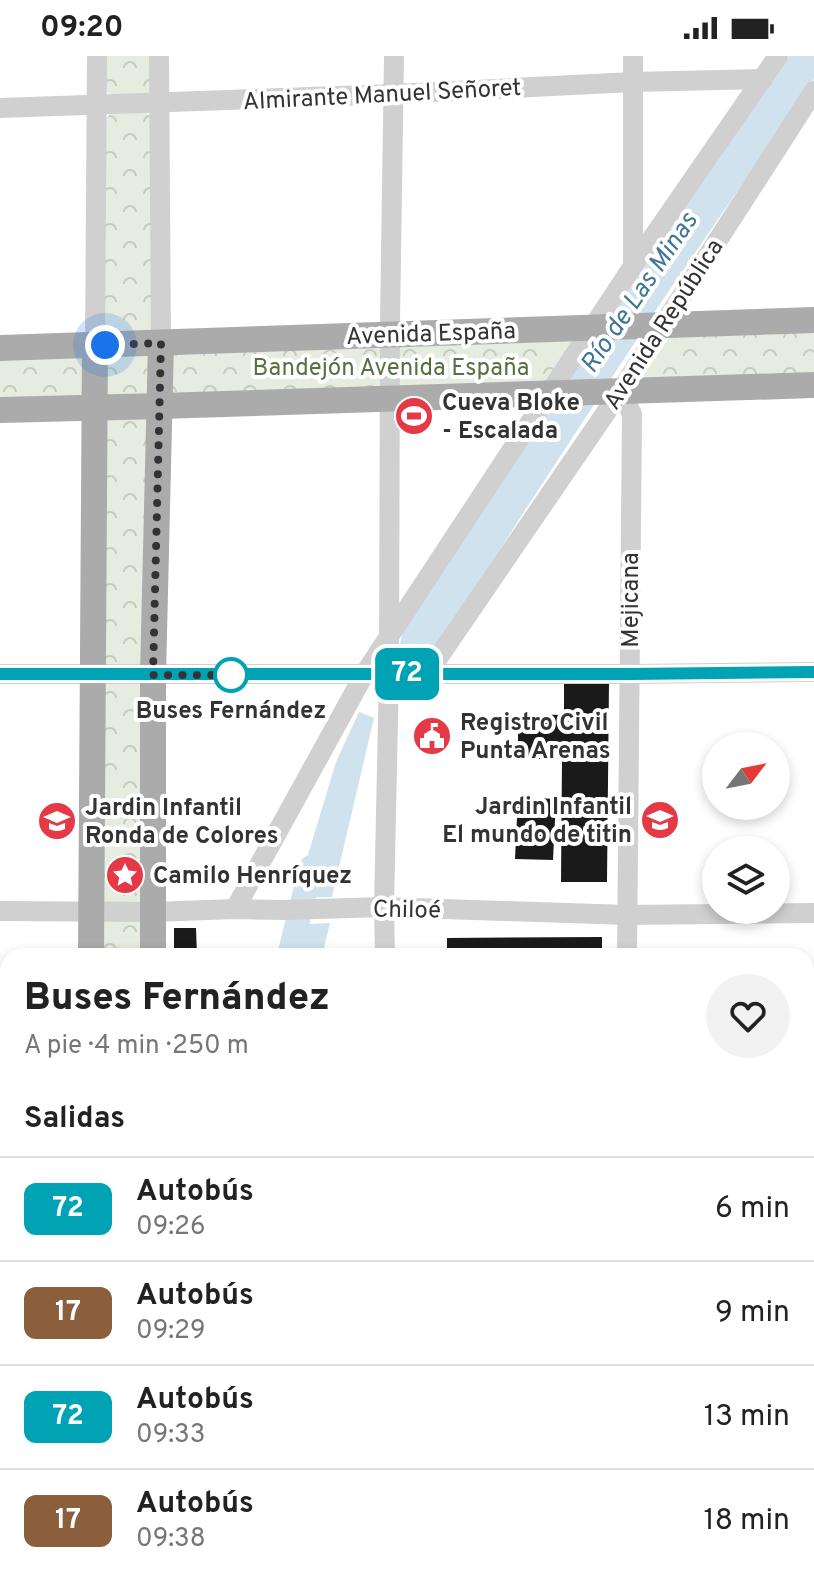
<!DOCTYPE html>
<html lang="es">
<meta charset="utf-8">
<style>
:root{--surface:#fff;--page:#f2f2f2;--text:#222;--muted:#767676;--line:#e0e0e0}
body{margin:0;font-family:Overpass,sans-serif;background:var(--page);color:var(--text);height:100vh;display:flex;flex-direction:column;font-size:30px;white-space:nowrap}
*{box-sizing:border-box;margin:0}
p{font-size:26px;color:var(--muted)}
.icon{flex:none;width:44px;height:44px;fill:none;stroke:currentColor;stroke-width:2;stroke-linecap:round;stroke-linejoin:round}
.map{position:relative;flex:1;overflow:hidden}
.details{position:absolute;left:0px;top:892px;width:814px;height:640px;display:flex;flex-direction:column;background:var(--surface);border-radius:24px 24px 0 0;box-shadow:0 4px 12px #0003}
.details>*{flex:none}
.badge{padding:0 16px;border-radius:12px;font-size:28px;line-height:52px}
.needle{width:52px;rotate:58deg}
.controls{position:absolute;left:702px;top:676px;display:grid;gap:16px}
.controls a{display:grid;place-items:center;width:88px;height:88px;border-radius:50%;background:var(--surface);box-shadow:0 4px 12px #0003;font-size:40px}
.you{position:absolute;width:40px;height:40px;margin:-20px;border:6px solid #fff;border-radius:50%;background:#1a73e8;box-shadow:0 0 0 12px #1a73e833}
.map>.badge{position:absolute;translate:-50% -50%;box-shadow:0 0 0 4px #fff}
h2{padding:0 24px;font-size:30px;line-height:72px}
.round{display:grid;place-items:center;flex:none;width:84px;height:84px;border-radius:42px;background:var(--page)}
.headline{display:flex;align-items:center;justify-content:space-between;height:136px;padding:0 24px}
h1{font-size:38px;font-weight:800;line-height:60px}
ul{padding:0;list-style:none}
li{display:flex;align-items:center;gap:24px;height:104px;padding:0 24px;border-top:2px solid var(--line)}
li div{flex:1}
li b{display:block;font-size:30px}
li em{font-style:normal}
li .badge{min-width:88px;font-weight:700;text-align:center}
.status{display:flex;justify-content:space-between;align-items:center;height:56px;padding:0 40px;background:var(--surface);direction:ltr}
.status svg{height:22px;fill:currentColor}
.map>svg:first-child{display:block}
.park{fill:url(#park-crowns)}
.water{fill:#cfe2ee}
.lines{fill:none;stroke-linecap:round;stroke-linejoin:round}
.river{stroke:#cfe2ee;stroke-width:24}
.building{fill:#1a1a1a}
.minor{stroke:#d0d0d0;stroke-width:20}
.major{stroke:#ababab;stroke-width:26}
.line-casing{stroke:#fff;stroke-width:18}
.line{stroke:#00a3b4;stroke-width:12}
.walk{stroke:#333;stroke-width:8;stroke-dasharray:0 14.4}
.stop-dot{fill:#fff;stroke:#00a3b4;stroke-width:4}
.labels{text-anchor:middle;stroke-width:8;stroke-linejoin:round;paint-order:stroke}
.street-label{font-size:24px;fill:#333;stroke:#fff}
.park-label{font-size:24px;fill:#56703f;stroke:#fff}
.poi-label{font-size:24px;font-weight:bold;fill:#333;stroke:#fff;text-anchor:start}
.stop-label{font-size:24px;font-weight:bold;fill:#333;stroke:#fff}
.water-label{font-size:26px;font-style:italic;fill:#3f7597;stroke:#fff}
</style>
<div class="status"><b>09:20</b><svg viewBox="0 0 49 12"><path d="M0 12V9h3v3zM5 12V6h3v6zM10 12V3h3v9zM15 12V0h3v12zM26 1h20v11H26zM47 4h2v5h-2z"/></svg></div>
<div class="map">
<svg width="814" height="1532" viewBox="0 0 814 1532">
<defs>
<pattern id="park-crowns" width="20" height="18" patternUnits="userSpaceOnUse" patternTransform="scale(2)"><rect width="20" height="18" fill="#e6ecdf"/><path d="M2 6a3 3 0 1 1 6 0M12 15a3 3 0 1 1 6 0" fill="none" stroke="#c6cbc0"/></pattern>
</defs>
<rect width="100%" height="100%" fill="#fff"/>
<g class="park">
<polygon points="103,0 153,0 153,32 148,39 110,39 102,30"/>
<polygon points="145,55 152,62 152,277 102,279 104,65 112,56"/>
<polygon points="814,276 814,325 650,328 643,319 671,279"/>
<polygon points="578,280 544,331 0,346 0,299"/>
<polygon points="149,357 146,900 90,900 97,358"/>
<polygon points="614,1524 615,1532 401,1532 406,1529"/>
</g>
<g class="water">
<polygon points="789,0 814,0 814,23 658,251 529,448 422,615 404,605 399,592 403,575 621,246"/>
<polygon points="359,656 374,662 332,841 295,842 336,706"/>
<polygon points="330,867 322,900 283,900 290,869"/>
</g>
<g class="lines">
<polyline class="river" points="289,900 311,811"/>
</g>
<g class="building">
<polygon points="564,624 609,625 607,826 561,826 562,703 518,703 518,658 564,659"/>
<polygon points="518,741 556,743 553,804 515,803"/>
<polygon points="174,872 196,872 197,900 174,900"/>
<polygon points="602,881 602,900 447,898 447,882"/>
<rect x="0" y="989" width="8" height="90"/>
<rect x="0" y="1119" width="8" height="51"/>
<polygon points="8,1275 8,1315 0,1316 0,1276"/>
<rect x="806" y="1351" width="8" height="30"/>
<rect x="0" y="1354" width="8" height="144"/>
<rect x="806" y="1394" width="8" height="91"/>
<rect x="13" y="1524" width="29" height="8"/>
<polygon points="162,1524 192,1524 193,1532 162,1532"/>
<polygon points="231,1524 308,1524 309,1530 302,1532 231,1532"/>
<rect x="632" y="1524" width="164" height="8"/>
</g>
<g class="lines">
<g class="minor">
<polyline points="159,0 161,287"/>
<polyline points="0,52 394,38 633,26 763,23"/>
<polyline points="633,210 633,0"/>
<polyline points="95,290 97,0"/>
<polyline points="620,336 632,358 627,900"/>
<polyline points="0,618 630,618 814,616"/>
<polyline points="427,618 620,336 814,35"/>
<polyline points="235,853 365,617 633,210 778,0"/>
<polyline points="0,855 153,856 235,853 284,854 384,851 627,859 814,857"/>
<polyline points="385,900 384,851 389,617 390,266 394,0"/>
<polyline points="621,1524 621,1532"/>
<polyline points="385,1532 385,1524"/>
</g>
<g class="major">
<polyline points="0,292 814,264"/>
<polyline points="0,354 161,350 814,329"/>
<polyline points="91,900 95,290"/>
<polyline points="153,900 153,619 161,287"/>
<polyline points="806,1098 814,1098"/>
<polyline points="0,1100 8,1100"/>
<polyline points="0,1339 8,1339"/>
<polyline points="806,1339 814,1339"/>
<polyline points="77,1532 77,1524"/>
<polyline points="144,1532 144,1524"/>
</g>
</g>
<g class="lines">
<defs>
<polyline id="line" points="0,618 630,618 814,616"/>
</defs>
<use href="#line" class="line-casing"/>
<use href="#line" class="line"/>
<polyline class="walk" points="105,289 161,287 153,619 244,619 231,619"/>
</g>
<defs>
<symbol id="stadium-disc" viewBox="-11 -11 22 22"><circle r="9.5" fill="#e63946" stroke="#fff"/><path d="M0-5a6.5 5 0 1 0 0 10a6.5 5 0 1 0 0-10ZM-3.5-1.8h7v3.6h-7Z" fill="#fff"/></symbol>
<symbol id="civic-disc" viewBox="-11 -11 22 22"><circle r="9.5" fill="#e63946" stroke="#fff"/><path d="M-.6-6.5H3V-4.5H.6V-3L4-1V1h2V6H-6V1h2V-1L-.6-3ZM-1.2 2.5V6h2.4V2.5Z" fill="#fff"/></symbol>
<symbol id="school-disc" viewBox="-11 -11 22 22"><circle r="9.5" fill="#e63946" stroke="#fff"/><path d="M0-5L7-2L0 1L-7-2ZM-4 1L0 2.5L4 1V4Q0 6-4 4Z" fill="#fff"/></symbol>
<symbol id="sight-disc" viewBox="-11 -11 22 22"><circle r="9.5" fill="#e63946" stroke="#fff"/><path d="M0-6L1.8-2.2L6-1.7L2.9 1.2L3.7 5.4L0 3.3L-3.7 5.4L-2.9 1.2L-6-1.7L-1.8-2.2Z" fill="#fff"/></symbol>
</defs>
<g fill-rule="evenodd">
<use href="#stadium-disc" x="392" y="338" width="44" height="44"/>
<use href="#civic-disc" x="410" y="658" width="44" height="44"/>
<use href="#school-disc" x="638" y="742" width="44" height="44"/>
<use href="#school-disc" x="35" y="743" width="44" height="44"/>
<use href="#sight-disc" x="103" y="797" width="44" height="44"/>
</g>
<circle class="stop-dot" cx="231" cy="619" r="16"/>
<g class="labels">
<g class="street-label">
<text transform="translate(382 38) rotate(-3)" y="8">Almirante Manuel Señoret</text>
<text transform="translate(663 268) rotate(-57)" y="8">Avenida República</text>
<text transform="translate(431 277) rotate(-2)" y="8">Avenida España</text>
<text transform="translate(630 544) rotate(-90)" y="8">Mejicana</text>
<text transform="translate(407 853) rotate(1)" y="8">Chiloé</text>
</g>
<g class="park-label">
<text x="391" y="319">Bandejón Avenida España</text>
</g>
<g class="poi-label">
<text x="442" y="354">Cueva Bloke<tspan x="442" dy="28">- Escalada</tspan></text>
<text x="460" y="674">Registro Civil<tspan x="460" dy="28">Punta Arenas</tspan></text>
<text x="632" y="758" text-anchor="end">Jardin Infantil<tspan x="632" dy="28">El mundo de titin</tspan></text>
<text x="85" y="759">Jardin Infantil<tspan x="85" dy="28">Ronda de Colores</tspan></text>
<text x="153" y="827">Camilo Henríquez</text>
</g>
<g class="stop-label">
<text x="231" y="662">Buses Fernández</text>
</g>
<g class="water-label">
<text transform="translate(638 236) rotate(-56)" y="9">Río de Las Minas</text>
</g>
</g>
</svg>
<div class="controls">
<a><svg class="needle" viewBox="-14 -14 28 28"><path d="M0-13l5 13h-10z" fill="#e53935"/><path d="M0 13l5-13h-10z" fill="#767676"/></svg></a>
<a><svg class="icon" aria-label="layers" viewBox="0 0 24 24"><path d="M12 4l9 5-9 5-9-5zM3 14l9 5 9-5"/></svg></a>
</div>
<div class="you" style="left:105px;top:289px"></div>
<b class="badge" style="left:407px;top:618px;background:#00a3b4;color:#fff">72</b>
<section class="details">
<div class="headline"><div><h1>Buses Fernández</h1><p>A pie · 4 min · 250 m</p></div><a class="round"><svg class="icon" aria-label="heart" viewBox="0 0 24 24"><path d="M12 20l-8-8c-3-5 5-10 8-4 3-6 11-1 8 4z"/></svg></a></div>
<h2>Salidas</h2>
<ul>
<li><span class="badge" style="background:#00a3b4;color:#fff">72</span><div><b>Autobús</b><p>09:26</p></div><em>6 min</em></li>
<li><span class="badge" style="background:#8b5e3c;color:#fff">17</span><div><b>Autobús</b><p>09:29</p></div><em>9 min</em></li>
<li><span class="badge" style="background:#00a3b4;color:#fff">72</span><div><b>Autobús</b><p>09:33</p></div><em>13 min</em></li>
<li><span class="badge" style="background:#8b5e3c;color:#fff">17</span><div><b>Autobús</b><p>09:38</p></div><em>18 min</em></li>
</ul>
</section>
</div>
